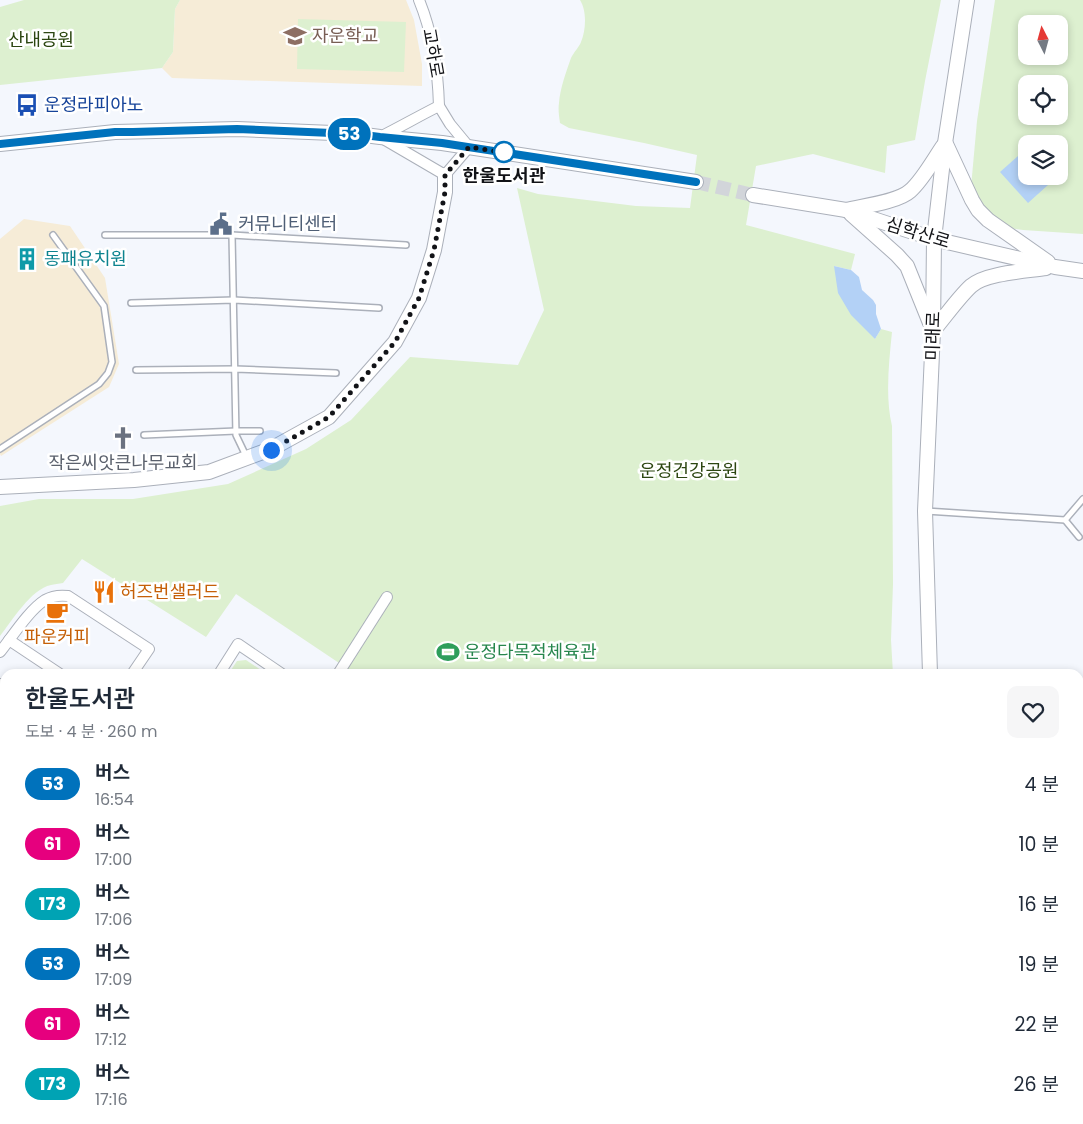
<!DOCTYPE html>
<html lang="ko">
<meta charset="utf-8">
<style>
:root{--surface:#fff;--page:#f6f6f7;--text:#1f2937;--muted:#747a83}
body{margin:0;font-family:Poppins,"Noto Sans KR",sans-serif;background:var(--page);color:var(--text);height:100vh;display:flex;flex-direction:column;font-size:19px;white-space:nowrap}
*{box-sizing:border-box;margin:0}
p{font-size:16px;color:var(--muted)}
.icon{flex:none;width:28px;height:28px;fill:none;stroke:currentColor;stroke-width:2;stroke-linecap:round;stroke-linejoin:round}
.map{position:relative;flex:1;overflow:hidden}
.panel{position:absolute;left:0px;top:669px;width:1084px;height:456px;display:flex;flex-direction:column;background:var(--surface);border-radius:15px 15px 0 0;box-shadow:0 2px 8px #0003}
.panel>*{flex:none}
.badge{padding:0 10px;border-radius:16px;font-size:18px;line-height:32px}
.needle{width:32px;rotate:354deg}
.fabs{position:absolute;left:1018px;top:15px;display:grid;gap:10px}
.fabs a{display:grid;place-items:center;width:50px;height:50px;border-radius:10px;background:var(--surface);box-shadow:0 2px 8px #0003;font-size:25px}
.you{position:absolute;width:25px;height:25px;margin:-12px;border:4px solid #fff;border-radius:50%;background:#1a73e8;box-shadow:0 0 0 8px #1a73e833}
.map>.badge{position:absolute;translate:-50% -50%;box-shadow:0 0 0 2px #fff}
.round{display:grid;place-items:center;flex:none;width:52px;height:52px;border-radius:10px;background:var(--page)}
.overview{display:flex;align-items:center;justify-content:space-between;height:85px;padding:0 25px}
h1{font-size:24px;font-weight:600;line-height:38px}
ul{padding:0;list-style:none}
li{display:flex;align-items:center;gap:15px;height:60px;padding:0 25px}
li div{flex:1}
li b{display:block;font-size:19px}
li em{font-style:normal}
li .badge{min-width:55px;font-weight:700;text-align:center}
.map>svg:first-child{display:block}
.education{fill:#f6ecd7}
.green{fill:#ddf0d0;fill-rule:evenodd}
.water{fill:#b3d1f6}
.lines{fill:none;stroke-linecap:round;stroke-linejoin:round}
.secondary-tunnel{stroke:#d2d5da;stroke-width:14;stroke-dasharray:14 7;stroke-linecap:butt}
.lane-casing{stroke:#abb0ba;stroke-width:8}
.street-casing{stroke:#abb0ba;stroke-width:12}
.secondary-casing{stroke:#abb0ba;stroke-width:16}
.lane{stroke:#fff;stroke-width:5}
.street{stroke:#fff;stroke-width:10}
.secondary{stroke:#fff;stroke-width:14}
.line-casing{stroke:#fff;stroke-width:11}
.line{stroke:#0072bc;stroke-width:8}
.walk{stroke:#121317;stroke-width:5;stroke-dasharray:0 9}
.stop-dot{fill:#fff;stroke:#0072bc;stroke-width:2.5}
.labels{text-anchor:middle;stroke-width:5;stroke-linejoin:round;paint-order:stroke}
.education-label{font-size:18px;fill:#785e54;stroke:#fff;text-anchor:start}
.park-label{font-size:18px;fill:#2c4611;stroke:#fff}
.street-label{font-size:18px;fill:#121317;stroke:#fff}
.transit-label{font-size:18px;fill:#164399;stroke:#fff;text-anchor:start}
.stop-label{font-size:18px;font-weight:bold;fill:#121317;stroke:#fff}
.service-label{font-size:18px;fill:#4e5e75;stroke:#fff;text-anchor:start}
.culture-label{font-size:18px;fill:#0d838f;stroke:#fff;text-anchor:start}
.worship-label{font-size:18px;fill:#5b616d;stroke:#fff}
.food-label{font-size:18px;fill:#c56008;stroke:#fff;text-anchor:start}
.leisure-label{font-size:18px;fill:#27864d;stroke:#fff;text-anchor:start}
</style>
<div class="map">
<svg width="1083" height="1124" viewBox="0 0 1083 1124">
<rect width="100%" height="100%" fill="#f4f7fd"/>
<g class="education">
<polygon points="180,0 406,0 414,20 422,64 422,86 172,78 162,68 173,52 175,9"/>
<polygon points="24,219 70,226 105,278 119,364 109,387 1,456 0,454 0,239"/>
</g>
<g class="green">
<polygon points="24,0 180,0 175,9 173,52 162,68 0,85 0,7"/>
<path d="M580 0H941L925 81 915 140 887 146 885 173 813 154 756 166 746 225 855 254 851 270 834 266 875 339 881 329 892 332C889 362 885 397 892 426L893 584 891 640 893 674H349L351 671 236 594 206 637 82 559 63 583C59 584 54 584 51 585 31 589 12 621 0 636V506L39 499H133L228 484 306 449 351 420 410 357 518 365 544 310 517 188 538 194 636 206 690 208 697 155 644 143 569 128 560 123C559 116 558 109 559 103 560 89 566 72 571 58 574 52 579 47 581 42 586 30 587 11 580 0Z"/>
<path d="M995 0H1083V234L1023 230 1000 227 992 223 971 187 977 121ZM1026 24H1059V56H1026ZM1026 84H1059V116H1026ZM1026 144H1059V176H1026Z"/>
<polygon points="298,19 406,22 404,72 297,69"/>
<polygon points="246,660 267,674 231,674 229,673 237,661"/>
<polygon points="1079,810 1083,810 1083,859 1079,860"/>
</g>
<g class="water">
<polygon points="1026,149 1026,176 1058,176 1028,203 1000,172"/>
<polygon points="834,266 851,270 859,277 862,290 873,300 876,305 876,314 881,329 875,339 851,315 838,293"/>
</g>
<g class="lines">
<polyline class="secondary-tunnel" points="696,182 753,195"/>
<defs>
<g id="lane">
<polyline points="105,235 232,235 406,245"/>
<polyline points="232,235 236,435 247,458"/>
<polyline points="131,303 234,300 379,308"/>
<polyline points="136,370 235,369 336,373"/>
<polyline points="144,435 236,431 260,431"/>
<polyline points="0,449 99,384 108,373 112,362 104,306 53,235"/>
<polyline points="926,511 1065,520 1079,537"/>
<polyline points="1065,520 1083,499"/>
<polyline points="0,865 5,868"/>
<polyline points="7,1124 11,1120"/>
<polyline points="211,1124 213,1120"/>
<polyline points="449,1124 450,1120"/>
</g>
<g id="street">
<path d="M419 0C433 34 438 70 439 106"/>
<path d="M439 106 450 124 469 147 445 175 380 137C400 127 419 116 439 106Z"/>
<polyline points="9,640 60,674"/>
<path d="M0 652C12 637 29 610 45 600 52 596 60 595 68 596L149 649 132 674"/>
<polyline points="219,674 238,644 282,674"/>
<polyline points="338,674 387,597"/>
<polyline points="0,684 5,687"/>
<polyline points="1079,749 1083,748"/>
<polyline points="132,1120 133,1124"/>
</g>
<g id="secondary">
<polyline points="0,144 115,132 237,129 357,134 380,137 442,143 696,182"/>
<polyline points="946,144 972,200 978,210 988,220 1048,262"/>
<polyline points="753,195 846,210 934,239 1055,267 1083,271"/>
<path d="M846 210C863 206 898 202 910 191 922 181 934 159 943 146"/>
<polyline points="851,214 897,255 907,266 930,323"/>
<path d="M933 331C945 317 958 298 971 286 985 273 1027 271 1046 268"/>
<polyline points="0,487 134,480 209,472 271,449 329,417 395,342 419,298 434,250 445,192 445,175"/>
<polyline points="930,674 925,511 933,331 934,239 945,143 967,0"/>
<polyline points="0,770 5,773"/>
<polyline points="0,792 5,796"/>
<polyline points="0,818 5,821"/>
<polyline points="1079,1089 1083,1090"/>
<polyline points="648,1120 649,1124"/>
<polyline points="958,1120 959,1124"/>
</g>
</defs>
<use href="#lane" class="lane-casing"/>
<use href="#street" class="street-casing"/>
<use href="#secondary" class="secondary-casing"/>
<use href="#lane" class="lane"/>
<use href="#street" class="street"/>
<use href="#secondary" class="secondary"/>
</g>
<g class="lines">
<defs>
<polyline id="line" points="0,144 115,132 133,132 237,129 356,134 380,137 442,143 696,182"/>
</defs>
<use href="#line" class="line-casing"/>
<use href="#line" class="line"/>
<polyline class="walk" points="271,450 329,417 395,342 419,298 434,250 445,192 445,175 469,147 507,153 504,152"/>
</g>
<defs>
<symbol id="school-bare" viewBox="-9 -9 18 18"><path d="M0-5L7-2L0 1L-7-2ZM-4 1L0 2.5L4 1V4Q0 6-4 4Z" fill="#8d6e63" stroke="#fff" stroke-width="2.5" paint-order="stroke"/></symbol>
<symbol id="bus-bare" viewBox="-9 -9 18 18"><path d="M-5-6H5V4H4V6H2V4H-2V6H-4V4H-5ZM-3.5-4V0h7V-4ZM-3.5 1.2v1.5H-2V1.2ZM2 1.2v1.5H3.5V1.2Z" fill="#1a4fb4" stroke="#fff" stroke-width="2.5" paint-order="stroke"/></symbol>
<symbol id="civic-bare" viewBox="-9 -9 18 18"><path d="M-.6-6.5H3V-4.5H.6V-3L4-1V1h2V6H-6V1h2V-1L-.6-3ZM-1.2 2.5V6h2.4V2.5Z" fill="#5c6f8a" stroke="#fff" stroke-width="2.5" paint-order="stroke"/></symbol>
<symbol id="building-bare" viewBox="-9 -9 18 18"><path d="M-4-6H4V6H1V3H-1V6H-4ZM-2.5-4.3h1.7v1.8h-1.7ZM.8-4.3h1.7v1.8H.8ZM-2.5-1h1.7V.8h-1.7ZM.8-1h1.7V.8H.8Z" fill="#0f9aa8" stroke="#fff" stroke-width="2.5" paint-order="stroke"/></symbol>
<symbol id="church-bare" viewBox="-9 -9 18 18"><path d="M-1.2-6h2.4v3.5h3.3v2.4h-3.3V6h-2.4V-.1h-3.3v-2.4h3.3Z" fill="#6b7280" stroke="#fff" stroke-width="2.5" paint-order="stroke"/></symbol>
<symbol id="restaurant-bare" viewBox="-9 -9 18 18"><path d="M-5-6h1v4h1v-4h1v4h1v-4h1v5L-1.5 .5V6h-2V.5L-5-1ZM5-6V6H3V1.5H1.5Q1.5-4 5-6Z" fill="#e8710a" stroke="#fff" stroke-width="2.5" paint-order="stroke"/></symbol>
<symbol id="cafe-bare" viewBox="-9 -9 18 18"><path d="M-5.5-4.5H6V0H3Q3 3.5 0 3.5H-2.5Q-5.5 3.5-5.5 0ZM3-3.2v2h1.7v-2ZM-6 4.5H4V6H-6Z" fill="#e8710a" stroke="#fff" stroke-width="2.5" paint-order="stroke"/></symbol>
<symbol id="stadium-bare" viewBox="-9 -9 18 18"><path d="M0-5a6.5 5 0 1 0 0 10a6.5 5 0 1 0 0-10ZM-3.5-1.8h7v3.6h-7Z" fill="#2e9e5b" stroke="#fff" stroke-width="2.5" paint-order="stroke"/></symbol>
</defs>
<g fill-rule="evenodd">
<use href="#school-bare" x="279" y="20" width="32" height="32"/>
<use href="#bus-bare" x="11" y="89" width="32" height="32"/>
<use href="#civic-bare" x="205" y="208" width="32" height="32"/>
<use href="#building-bare" x="11" y="243" width="32" height="32"/>
<use href="#church-bare" x="107" y="422" width="32" height="32"/>
<use href="#restaurant-bare" x="88" y="576" width="32" height="32"/>
<use href="#cafe-bare" x="41" y="596" width="32" height="32"/>
<use href="#stadium-bare" x="432" y="636" width="32" height="32"/>
</g>
<circle class="stop-dot" cx="504" cy="152" r="10"/>
<g class="labels">
<g class="education-label">
<text x="312" y="42">자운학교</text>
</g>
<g class="park-label">
<text x="41" y="46">산내공원</text>
<text x="689" y="477">운정건강공원</text>
</g>
<g class="street-label">
<text transform="translate(433 53) rotate(80)" y="6">교하로</text>
<text transform="translate(918 233) rotate(17)" y="6">심학산로</text>
<text transform="translate(933 336) rotate(-88)" y="6">미래로</text>
</g>
<g class="transit-label">
<text x="44" y="111">운정라피아노</text>
</g>
<g class="stop-label">
<text x="504" y="182">한울도서관</text>
</g>
<g class="service-label">
<text x="238" y="230">커뮤니티센터</text>
</g>
<g class="culture-label">
<text x="44" y="265">동패유치원</text>
</g>
<g class="worship-label">
<text x="123" y="469">작은씨앗큰나무교회</text>
</g>
<g class="food-label">
<text x="120" y="598">허즈번샐러드</text>
<text x="57" y="643" text-anchor="middle">파운커피</text>
</g>
<g class="leisure-label">
<text x="464" y="658">운정다목적체육관</text>
</g>
</g>
</svg>
<div class="fabs">
<a><svg class="needle" viewBox="-14 -14 28 28"><path d="M0-13l5 13h-10z" fill="#e53935"/><path d="M0 13l5-13h-10z" fill="#747a83"/></svg></a>
<a><svg class="icon" aria-label="locate" viewBox="0 0 24 24"><circle cx="12" cy="12" r="6"/><path d="M12 2v4M12 18v4M2 12h4M18 12h4"/></svg></a>
<a><svg class="icon" aria-label="layers" viewBox="0 0 24 24"><path d="M12 4l9 5-9 5-9-5zM3 14l9 5 9-5"/></svg></a>
</div>
<div class="you" style="left:271px;top:450px"></div>
<b class="badge" style="left:349px;top:134px;background:#0072bc;color:#fff">53</b>
<section class="panel">
<div class="overview"><div><h1>한울도서관</h1><p>도보 · 4 분 · 260 m</p></div><a class="round"><svg class="icon" aria-label="heart" viewBox="0 0 24 24"><path d="M12 20l-8-8c-3-5 5-10 8-4 3-6 11-1 8 4z"/></svg></a></div>
<ul>
<li><span class="badge" style="background:#0072bc;color:#fff">53</span><div><b>버스</b><p>16:54</p></div><em>4 분</em></li>
<li><span class="badge" style="background:#e6007e;color:#fff">61</span><div><b>버스</b><p>17:00</p></div><em>10 분</em></li>
<li><span class="badge" style="background:#00a3b4;color:#fff">173</span><div><b>버스</b><p>17:06</p></div><em>16 분</em></li>
<li><span class="badge" style="background:#0072bc;color:#fff">53</span><div><b>버스</b><p>17:09</p></div><em>19 분</em></li>
<li><span class="badge" style="background:#e6007e;color:#fff">61</span><div><b>버스</b><p>17:12</p></div><em>22 분</em></li>
<li><span class="badge" style="background:#00a3b4;color:#fff">173</span><div><b>버스</b><p>17:16</p></div><em>26 분</em></li>
</ul>
</section>
</div>
